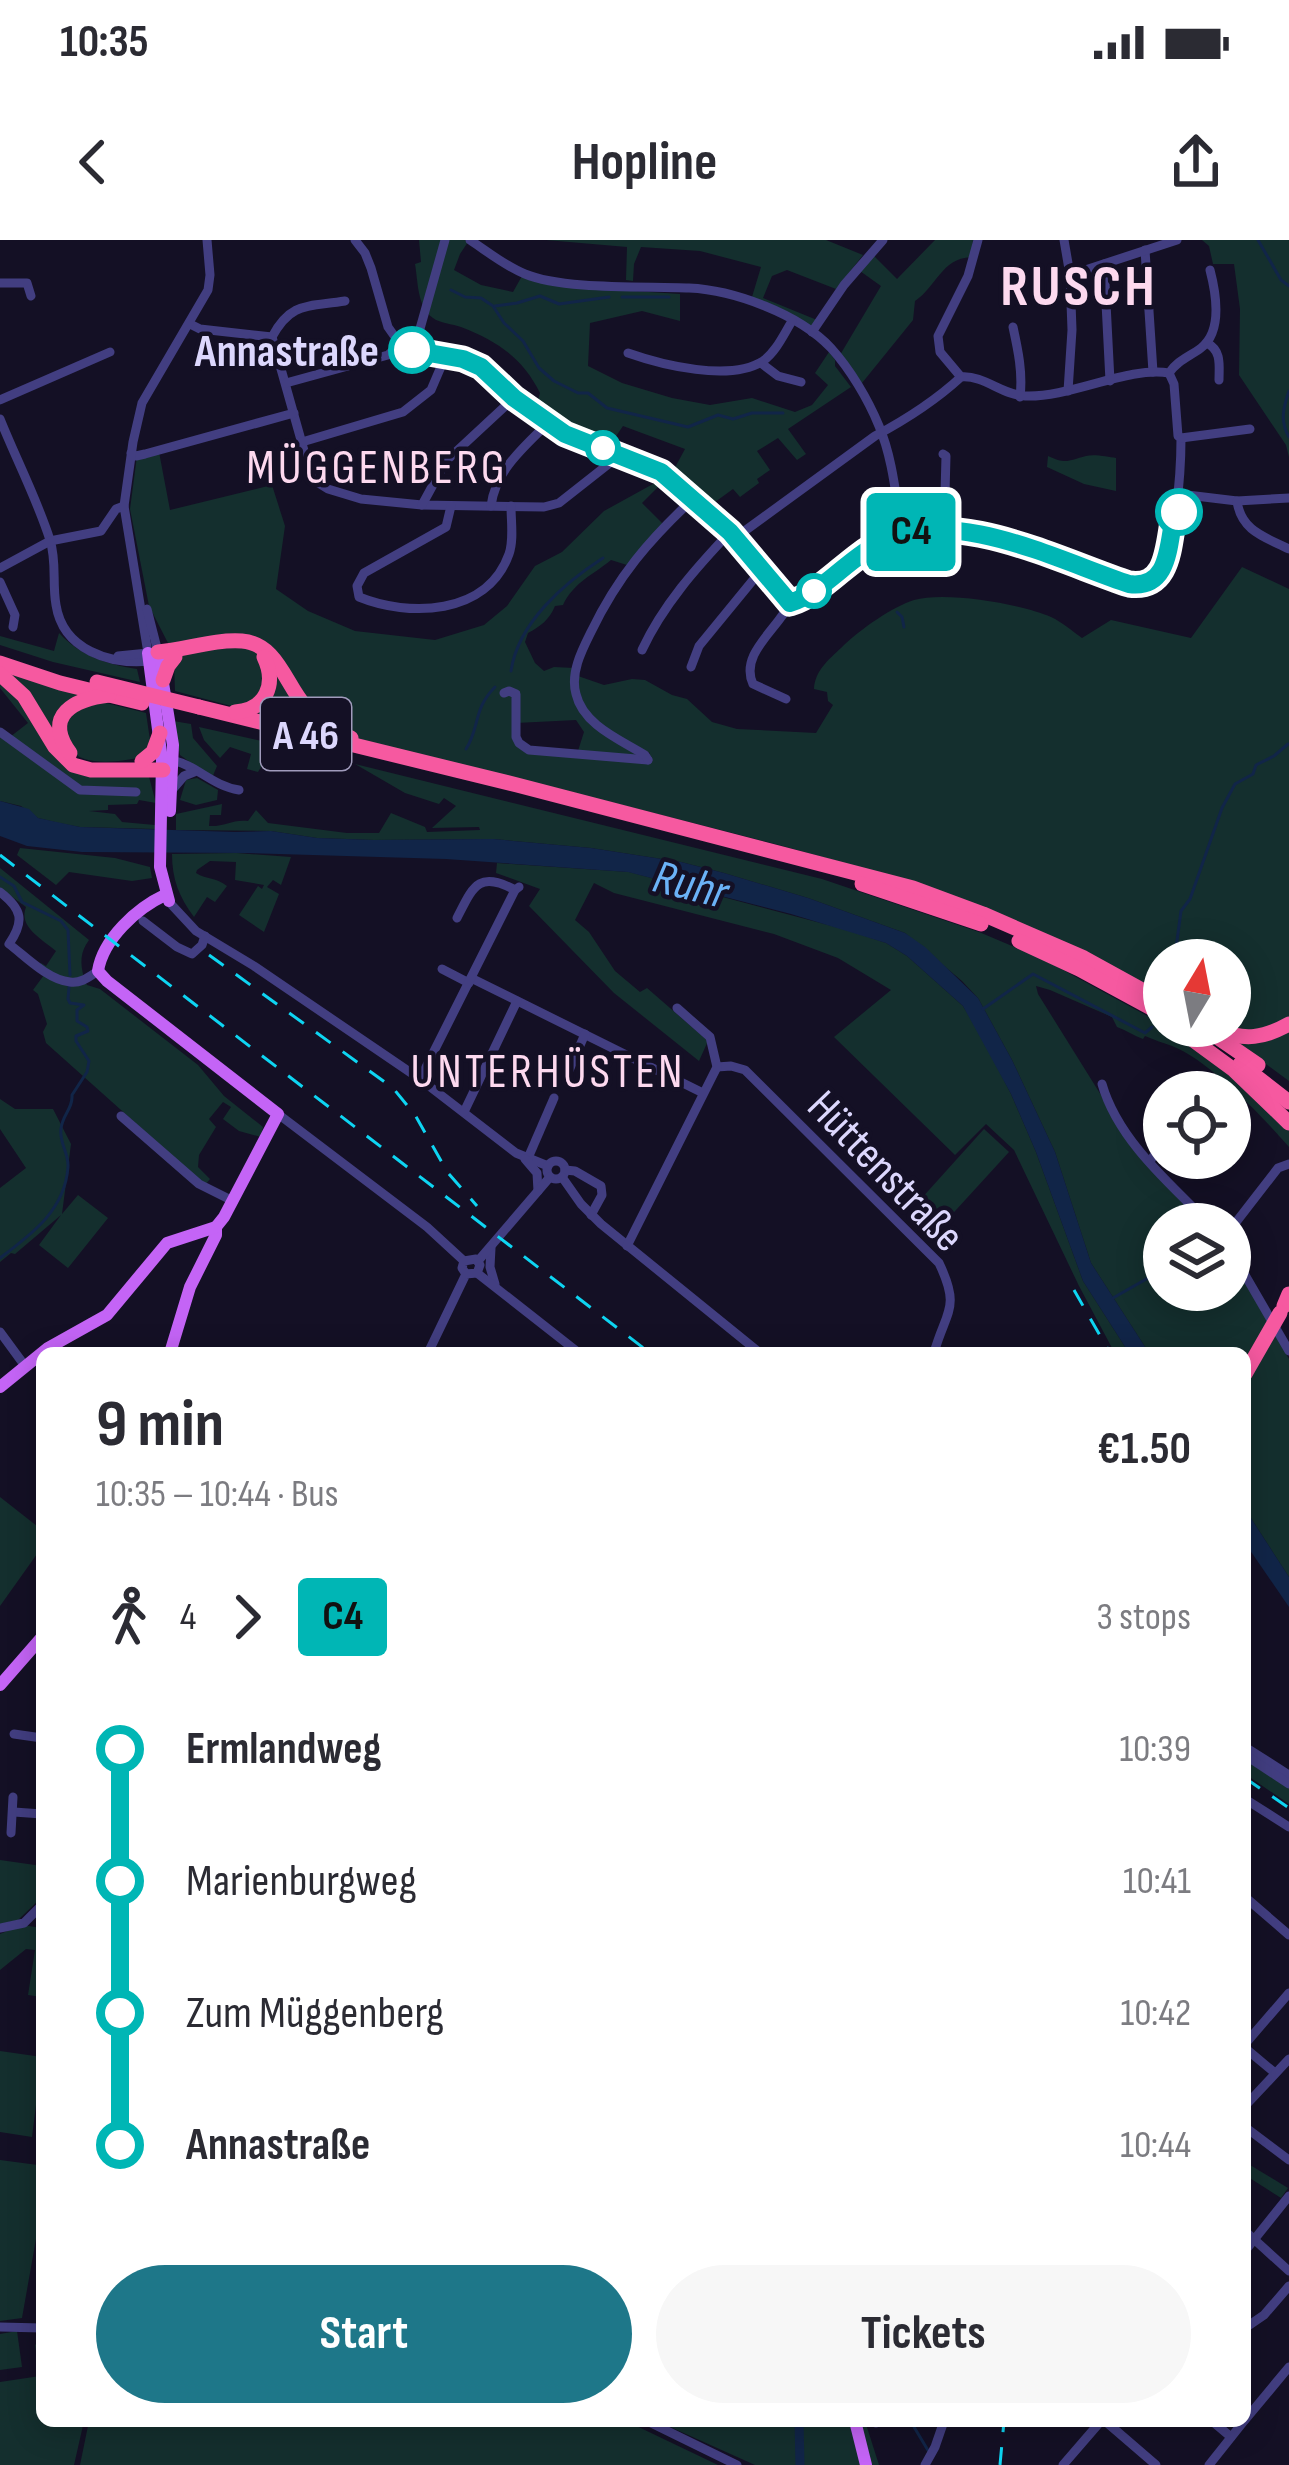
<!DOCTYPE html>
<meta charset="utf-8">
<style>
:root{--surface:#fff;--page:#f7f7f7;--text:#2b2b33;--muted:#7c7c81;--accent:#1e7789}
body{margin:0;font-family:"Sofia Sans Condensed",sans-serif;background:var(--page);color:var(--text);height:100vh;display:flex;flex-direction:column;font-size:45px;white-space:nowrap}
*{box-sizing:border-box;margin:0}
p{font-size:39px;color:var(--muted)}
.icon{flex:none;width:66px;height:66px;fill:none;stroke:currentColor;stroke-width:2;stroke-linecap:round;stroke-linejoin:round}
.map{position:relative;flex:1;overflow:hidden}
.panel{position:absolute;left:36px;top:1107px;width:1215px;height:1080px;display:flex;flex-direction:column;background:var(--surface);border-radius:18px;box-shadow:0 6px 30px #0003}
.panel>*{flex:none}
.badge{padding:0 24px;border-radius:9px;font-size:42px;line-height:78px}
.needle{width:78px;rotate:10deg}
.tools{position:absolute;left:1143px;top:699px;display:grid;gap:24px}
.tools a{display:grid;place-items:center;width:108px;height:108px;border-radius:50%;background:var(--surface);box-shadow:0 6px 30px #0003;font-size:60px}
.map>.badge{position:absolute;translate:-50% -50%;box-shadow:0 0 0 6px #fff}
.legs{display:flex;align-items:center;gap:18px;height:132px;padding:0 60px;font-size:39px}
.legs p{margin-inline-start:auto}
.overview{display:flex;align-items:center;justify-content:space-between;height:204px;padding:0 60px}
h1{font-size:66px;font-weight:700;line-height:90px}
.action{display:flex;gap:24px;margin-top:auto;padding:24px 60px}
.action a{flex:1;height:138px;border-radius:72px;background:var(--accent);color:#fff;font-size:48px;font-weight:700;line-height:138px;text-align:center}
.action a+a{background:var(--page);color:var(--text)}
ul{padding:0 60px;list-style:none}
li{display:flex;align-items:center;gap:42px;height:132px;font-size:45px}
li i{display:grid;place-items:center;width:18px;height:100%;margin:0 15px;background:currentColor}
li i::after{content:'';width:30px;height:30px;margin:-15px;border:9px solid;border-radius:50%;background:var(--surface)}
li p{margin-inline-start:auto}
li:first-child i{background:linear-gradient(#0000 50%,currentColor 0)}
li:last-child i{background:linear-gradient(currentColor 50%,#0000 0)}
.status{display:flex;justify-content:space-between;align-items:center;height:84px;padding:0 60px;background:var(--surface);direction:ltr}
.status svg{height:33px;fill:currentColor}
header{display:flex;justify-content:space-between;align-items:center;height:156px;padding:0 60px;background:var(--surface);font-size:54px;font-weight:700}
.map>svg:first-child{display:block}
.green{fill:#142f2e;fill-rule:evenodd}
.water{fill:#112548}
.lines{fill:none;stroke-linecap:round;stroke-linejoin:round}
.stream{stroke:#112548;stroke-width:3}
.river{stroke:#112548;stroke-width:9}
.minor{stroke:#423e81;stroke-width:9}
.major{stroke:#c464f6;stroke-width:12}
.highway{stroke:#f659a0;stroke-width:15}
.rail{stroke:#0ed5f2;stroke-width:3;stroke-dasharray:18 15;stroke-linecap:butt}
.highway-bridge{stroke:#f659a0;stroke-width:15}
.line-1-casing{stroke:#fff;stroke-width:27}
.line-1{stroke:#00b6b5;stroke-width:18}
.stop-1-dot{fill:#fff;stroke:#00b6b5;stroke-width:6}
.labels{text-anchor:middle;stroke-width:9;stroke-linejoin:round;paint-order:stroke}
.shield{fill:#141025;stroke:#a09bbc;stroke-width:3}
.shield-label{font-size:42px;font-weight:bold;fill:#dcd7fd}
.stop-label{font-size:45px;font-weight:bold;fill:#dcd7fd;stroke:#141025;text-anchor:end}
.street-label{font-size:45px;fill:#dcd7fd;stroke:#141025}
.neighbourhood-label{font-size:48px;letter-spacing:3px;fill:#fdd9ef;stroke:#141025}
.water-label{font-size:48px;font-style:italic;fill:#6bb2f7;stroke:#141025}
.district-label{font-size:57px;font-weight:bold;letter-spacing:3px;fill:#fdd9ef;stroke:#141025}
</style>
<div class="status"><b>10:35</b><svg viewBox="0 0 49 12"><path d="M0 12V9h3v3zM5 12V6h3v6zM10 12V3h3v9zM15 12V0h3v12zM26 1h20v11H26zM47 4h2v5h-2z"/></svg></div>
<header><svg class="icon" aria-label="back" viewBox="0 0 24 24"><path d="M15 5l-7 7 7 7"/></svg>Hopline<svg class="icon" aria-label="share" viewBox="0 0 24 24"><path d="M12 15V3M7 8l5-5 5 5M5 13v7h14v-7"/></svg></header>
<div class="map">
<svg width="1289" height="2225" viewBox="0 0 1289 2225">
<rect width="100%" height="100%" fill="#141025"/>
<g class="green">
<path d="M419 0H465L468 2 460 14 454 30 481 45 513 52 522 36 572 47 680 54V81L642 71 590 83 588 126 622 143 672 158 710 165 752 158 795 172 812 165 828 145 815 133 829 112 835 120V126L851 147 788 189 806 214 797 220 778 198 757 211 770 230 757 239 759 243 740 257 733 249 711 265 679 234 676 236 672 233 685 209 623 186 610 205 564 187 536 167 540 153C523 118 497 101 461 87 453 84 439 83 433 78 417 67 418 41 415 24L421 22Z"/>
<polygon points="546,0 826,0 863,15 836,49 787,30 772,36 763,58 817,80 810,89 752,57 761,27 700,11 641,7 634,24 633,41 626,40 627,7"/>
<path d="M935 0H973L971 17C941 19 937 46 915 61L913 80 862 143 840 115 881 46 860 31 874 16 897 39Z"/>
<polygon points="1202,0 1289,0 1289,217 1286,205 1239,135 1240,69 1234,24 1213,24 1209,6"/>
<path d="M159 212 170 270 272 245 285 286 276 349 308 371 355 391 435 400 484 385 507 366 535 326 562 312 604 271 653 244 663 242 642 263 664 285 627 325 611 320C593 335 574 342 563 365L555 366C549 380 541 386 528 393L525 402 535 423 544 431 554 427 574 428C572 465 584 479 615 499 627 507 638 511 647 521L650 513C617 497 575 478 578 436L604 445 632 439 645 440 672 455 687 459 712 482 737 489 816 493 833 465 828 461 827 452 814 449C815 429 831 418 844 405 861 389 892 367 914 360 946 351 1021 364 1051 377 1062 382 1072 391 1082 398L1111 380 1191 398 1242 327 1289 349V841L1236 802V793L1217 786H1230V720H1164V755C1000 658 817 614 634 568 480 530 327 492 175 451L174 423 168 403 149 366 130 269 137 216ZM515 474 516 483 576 480 584 492 577 514 626 520 527 510 517 502Z"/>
<path d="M1048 216C1067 225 1069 220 1086 216 1095 214 1108 217 1116 218V251L1084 244 1047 227Z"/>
<polygon points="930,298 935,313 924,315 900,326 890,309 905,302"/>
<path d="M59 393C81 416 105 424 137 429L140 442 53 422 0 405V396L54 411Z"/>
<polygon points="3,432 85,453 75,458 60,499"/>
<polygon points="0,439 23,460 69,531 149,537 156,563 139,560 137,564 108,565 108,570 89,571 115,574 122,582 155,585 155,589 80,587 59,583 38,578 21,566 0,561 0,492 10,497 28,483 0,448"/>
<path d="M102 462 146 473 150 500 143 517C124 521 83 528 70 509 69 508 63 489 63 488L81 464Z"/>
<polygon points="173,481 191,484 193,498 217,526 212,538 180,515"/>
<polygon points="199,487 275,504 258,532 247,529 251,514 230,507 220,518 204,500"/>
<path d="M355 524 822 639 979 692 1043 719 1186 797 1289 887V907C1263 877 1209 820 1172 806 1164 803 1154 800 1145 796L1143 799C1134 796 1126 790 1117 787L1112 777 1050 750 1036 746 1038 754 1124 892 1205 984H1164V1050H1230V1015L1289 1119V1337L1245 1269V1113H1149L1091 1023 1055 912 1012 820 978 758 962 741 905 693 808 658 724 633 681 622 591 608 493 599 374 600 317 598 271 591 176 590V574L222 564 221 575H210L209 586C224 587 233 579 248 581L256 570 268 583 347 593H379L391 573 425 587 427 592 480 590 479 587 432 588 456 566 444 558 439 564 405 553Z"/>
<polygon points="197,538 218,550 217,560 196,565 180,560 186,540"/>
<polygon points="20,608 115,618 150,627 152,638 132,641 69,632 56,645 17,615"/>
<path d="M236 613 291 617 281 645 273 640 267 647 279 654 264 692 239 675 258 646 262 649 264 645 235 640 236 622 210 621 197 630 196 633C207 640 216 637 227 646L215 662 207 657 194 677C179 657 172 639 172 614Z"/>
<polygon points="497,623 629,632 847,690 886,703 907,716 963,766 979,792 1011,854 1036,912 1083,1041 1129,1113 1119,1113 1115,1107 1112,1108 1079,1046 1014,910 986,884 955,915 834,797 891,750 838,718 774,694 614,653 594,643 575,680 589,692 615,731 640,752 647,748 708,801 699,821 614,753 529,666 540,649 496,633"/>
<path d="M0 628 89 700C80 712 80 723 84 738L66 740 39 726 41 723 46 726 56 711C42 699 18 687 26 667L0 648Z"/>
<polygon points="44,735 84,740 87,745 100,749 198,825 224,856 263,887 261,897 239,891 223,879 231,867 223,862 209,879 216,887 199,915 198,927 210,939 205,945 46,803 43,792 47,784 38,754 33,750"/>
<polygon points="0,859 15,869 53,869 71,904 62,974 78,955 108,978 68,1028 39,1005 61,975 15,1014 11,1013 0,1022 0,948 26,928 0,889"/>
<polygon points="984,889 1009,912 945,982 920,960"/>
<polygon points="0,1257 42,1290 42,1307 0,1366"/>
<polygon points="1245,1520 1289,1548 1289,1564 1245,1534"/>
<polygon points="0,1620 42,1626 42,1657 18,1680 0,1684"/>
<polygon points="22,1685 42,1688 42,1757 28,1755 35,1710 26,1709 0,1730 0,1694"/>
<polygon points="0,1811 42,1817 32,1897 0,1892"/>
<polygon points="42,1900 42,1965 22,2078 0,2081 0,1920 38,1925"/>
<polygon points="1245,1922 1288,1948 1281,1958 1245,1935"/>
<polygon points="17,2091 22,2127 0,2130 0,2094"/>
<polygon points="42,2092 42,2181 84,2181 74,2225 0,2225 0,2142 40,2136 35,2105 42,2099 39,2093"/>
<polygon points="89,2181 626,2181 718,2225 80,2225"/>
<polygon points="657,2181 865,2181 879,2225 755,2225"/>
</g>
<g class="water">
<polygon points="0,561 29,569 38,578 80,587 235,592 271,591 317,598 374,600 493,599 591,608 681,622 724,633 808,658 905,693 925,707 978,758 1012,820 1055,912 1091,1023 1149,1113 1129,1113 1083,1041 1036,912 1011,854 963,766 907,716 886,703 791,674 628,632 446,619 245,613 82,612 27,606 0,596"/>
<polygon points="1245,1269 1289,1337 1289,1367 1245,1303"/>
</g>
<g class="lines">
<g class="stream">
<polyline points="1258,0 1281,40 1289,46"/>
<polyline points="451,50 465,57 481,58 493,66 504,83 523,101 539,128 554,141 578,153 588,153 607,168 688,187 718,175 733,179 752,173 783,173"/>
<polyline points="622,57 669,57"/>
<polyline points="495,66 517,63 540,56 559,64 609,57"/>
<path d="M1289 151C1283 168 1280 182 1289 197"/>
<polyline points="897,372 902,377 904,387"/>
<path d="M511 431C518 383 564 343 603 318"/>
<path d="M466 509C480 487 473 469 495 447"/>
<polyline points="0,637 14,646 22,662 61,681 68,690 70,735"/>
<polyline points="1175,715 1181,671 1190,659 1222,568 1235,544 1253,534 1256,525 1274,516 1288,504"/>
<polyline points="983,769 1033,734 1145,793 1152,787"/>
<path d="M0 1018C32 994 65 970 68 927 69 913 59 903 61 889 62 875 73 869 72 855L87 832 89 821 76 801V796L88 791 87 787 77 781V770L84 765 70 763 68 759 69 747"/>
<polyline points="1113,1058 1164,1029"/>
<polyline points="914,2187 929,2212"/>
</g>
<polyline class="river" points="799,2181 800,2225"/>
<g class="minor">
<path d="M355 0 365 13 371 28 388 87 400 104 414 110 463 119 481 127 514 158 565 194 620 215 667 237 730 292 790 363C825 351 850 317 883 301 956 267 1059 321 1129 343 1135 344 1142 346 1148 344 1176 333 1181 225 1181 198L1178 196 1174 144 1169 133"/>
<path d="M470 0C488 12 505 26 525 34 563 50 645 46 689 48 734 50 799 74 831 108 850 129 868 159 879 186 893 219 896 258 902 293"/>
<polyline points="1064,0 1070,35 1072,90 1068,151"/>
<polyline points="1145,10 1153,132"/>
<polyline points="1104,24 1110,141"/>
<polyline points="1070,35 1177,0"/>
<polyline points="0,43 27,43 31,56"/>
<polyline points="190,84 200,89 272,97 312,239 328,249 361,259 422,265 544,267 559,263 620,215"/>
<path d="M1013 87C1018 110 1023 133 1020 157"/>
<polyline points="812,92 844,45 883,0"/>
<path d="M272 97C291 61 309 67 345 61"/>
<path d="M1207 103C1222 111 1219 125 1219 140"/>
<polyline points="414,110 445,0"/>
<path d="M628 113C662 125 730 142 763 121 776 112 784 94 792 81"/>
<polyline points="761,123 778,136 801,142"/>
<polyline points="961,137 940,112 938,96 968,36 978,0"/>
<polyline points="286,143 388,115 400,104"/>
<polyline points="0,160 110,112"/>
<path d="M0 179C16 219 37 259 50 300 57 322 52 343 56 365 63 410 110 425 150 421"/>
<polyline points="1181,198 1250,189"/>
<polyline points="302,202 403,172 431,150 446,115"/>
<polyline points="131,213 136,216 145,214 294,173"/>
<polyline points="943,214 946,216 944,291"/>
<polyline points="1179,254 1237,261 1289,258"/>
<path d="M1237 261C1241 291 1265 297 1289 309"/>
<polyline points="422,265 446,221 514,158"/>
<path d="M451 266 446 287 364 333 357 346 359 357C408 377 487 376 509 314 514 300 511 282 511 266"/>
<path d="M491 266C495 231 524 207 548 183"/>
<path d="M735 298 875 196C905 180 935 161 961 137 984 135 1002 155 1025 156 1070 158 1128 126 1169 133 1178 120 1189 117 1201 108 1223 91 1216 53 1210 30"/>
<polyline points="0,328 50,301 101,291 116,269 124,266"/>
<polyline points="0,342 15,375 13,387"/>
<path d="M642 410C663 365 696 328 730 292"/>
<polyline points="148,413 124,266 133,202 142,163 208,50 210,35 207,0"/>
<polyline points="118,416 158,412 147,369"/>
<polyline points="691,427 699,406 762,329"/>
<polyline points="504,453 509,451 516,454 516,497 519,503 529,510 648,520"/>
<path d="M786 459 753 444C739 414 778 389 790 363"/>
<polyline points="0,492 80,550 136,552"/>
<path d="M168 520C194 522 211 546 239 550"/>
<path d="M648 520 645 515C621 500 583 485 576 454 570 433 582 410 591 392 618 336 649 300 694 258"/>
<polyline points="172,550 184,536 194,532"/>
<path d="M0 652C22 669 25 681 9 704 25 716 48 740 70 742 81 744 90 736 98 731"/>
<polyline points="169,662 196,691 254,726 420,839 516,913 548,926"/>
<path d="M457 678C473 647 478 630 515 650"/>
<polyline points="143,681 177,707 192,714 202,705 205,696"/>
<polyline points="442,729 469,743"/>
<polyline points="471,738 703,853"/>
<path d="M717 827 731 826 745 830 939 1023C961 1069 946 1070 934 1113"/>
<polyline points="567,835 585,794"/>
<polyline points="420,839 515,650 519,647"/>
<path d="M1102 844C1118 900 1170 944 1210 984"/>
<polyline points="464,872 517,761"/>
<polyline points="278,874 427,987 464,1021"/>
<polyline points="121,876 199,944 233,961"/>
<polyline points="528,918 554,858"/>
<polyline points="525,919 537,933 538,951"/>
<circle cx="556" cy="930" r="9"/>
<polyline points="1150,921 1164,902"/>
<polyline points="565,930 575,931 601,946 602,955 591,975"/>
<polyline points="562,937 581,964 601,984 760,1113"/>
<polyline points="1230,990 1278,928 1289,924"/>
<polyline points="627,1006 717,827 710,797 677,768"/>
<polyline points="491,1008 490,1027 495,1044"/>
<polyline points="1230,1009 1289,1111"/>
<polyline points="478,1021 550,937"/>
<polyline points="477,1033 579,1113"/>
<polyline points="0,1092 25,1126"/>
<polyline points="428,1113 466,1034 462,1028 464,1021 476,1019 480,1025 477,1033 466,1034"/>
<polyline points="14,1494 42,1498"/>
<polyline points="1245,1507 1289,1535"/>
<polyline points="1245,1515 1289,1544"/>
<polyline points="1245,1559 1289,1587"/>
<polyline points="14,1572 42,1574"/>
<polyline points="11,1593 13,1557"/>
<polyline points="1245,1657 1289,1695"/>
<polyline points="0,1688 24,1683 42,1665"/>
<polyline points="1245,1804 1289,1753"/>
<polyline points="1245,1808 1275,1833"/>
<polyline points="1245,1866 1289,1819"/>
<polyline points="1245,1887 1289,1920"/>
<polyline points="1245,1991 1289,2031"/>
<polyline points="1245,2011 1289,1956"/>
<polyline points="0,2087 42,2088"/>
<polyline points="1245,2088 1264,2075 1289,2046"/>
<polyline points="1245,2180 1289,2127"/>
<polyline points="647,2181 737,2225"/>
<polyline points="1105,2181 1156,2225"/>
<polyline points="1212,2181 1231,2197"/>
<polyline points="876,2183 878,2181"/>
<polyline points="925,2225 935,2207 944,2181"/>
<polyline points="1063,2225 1101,2181"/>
<polyline points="1209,2225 1244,2181"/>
</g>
<g class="major">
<polyline points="158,412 173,505 170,571"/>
<polyline points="148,413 162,520 160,627 169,661"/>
<path d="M165 655C137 668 103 699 98 731L107 741 278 874 224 977 216 987V995L190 1047 170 1113"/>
<polyline points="0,1147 48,1108 107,1075 167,1003 216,987"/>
<polyline points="0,1445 42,1397"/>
<polyline points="855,2181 866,2225"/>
</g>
<g class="highway">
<path d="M158 412C185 410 214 399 242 401 277 404 285 443 305 466 318 480 334 490 351 498"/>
<polyline points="0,423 60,443 142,463"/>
<polyline points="0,434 24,456 55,507 73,525 91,530 163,530"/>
<polyline points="163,440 168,426 175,417"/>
<polyline points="199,467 517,545 913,648 983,674 1084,718 1164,762"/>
<path d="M235 472C266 470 277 444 264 417"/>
<path d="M70 513C42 475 75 459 109 455"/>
<polyline points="142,521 153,512 160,493"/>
<polyline points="862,644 981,684"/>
<polyline points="1019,701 1079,729 1164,775"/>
<polyline points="1174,786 1234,830 1289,883"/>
<polyline points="1201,786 1258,825"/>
<path d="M1218 790C1245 801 1264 798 1289 784"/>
<polyline points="1240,824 1289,862"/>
<polyline points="1284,1066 1289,1054"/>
</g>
<g class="rail">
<polyline points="0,615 650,1113"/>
<polyline points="209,715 393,848 415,875 448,933 477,966"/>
<polyline points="1074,1050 1110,1113"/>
<polyline points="1245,1538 1289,1568"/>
<polyline points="1000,2225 1004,2181"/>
</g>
<g class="highway-bridge">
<polyline points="97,442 199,467"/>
<polyline points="1245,1134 1280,1073"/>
</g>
</g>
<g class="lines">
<defs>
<path id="line-1" d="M412 110 463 119 481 127 514 158 565 194 661 232 730 292 790 363C824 352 848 318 881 302 953 265 1059 321 1129 344 1167 349 1168 311 1173 282L1178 280 1179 272"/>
</defs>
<use href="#line-1" class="line-1-casing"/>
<use href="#line-1" class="line-1"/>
</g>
<g class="stop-1-dot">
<circle cx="412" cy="110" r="21"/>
<circle cx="603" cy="208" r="15"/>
<circle cx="1179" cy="272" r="21"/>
<circle cx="814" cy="351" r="15"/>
</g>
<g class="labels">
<rect class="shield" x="261" y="458" width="90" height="72" rx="9"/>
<g class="shield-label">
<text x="306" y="509">A 46</text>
</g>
<g class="stop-label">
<text x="379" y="126">Annastraße</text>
</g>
<g class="street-label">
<text transform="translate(887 930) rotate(46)" y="16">Hüttenstraße</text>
</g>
<g class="neighbourhood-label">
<text x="377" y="243">MÜGGENBERG</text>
<text x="548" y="847">UNTERHÜSTEN</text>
</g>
<g class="water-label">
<text transform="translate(691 643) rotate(14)" y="17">Ruhr</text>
</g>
<g class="district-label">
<text x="1079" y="65">RUSCH</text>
</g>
</g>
</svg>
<div class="tools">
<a><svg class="needle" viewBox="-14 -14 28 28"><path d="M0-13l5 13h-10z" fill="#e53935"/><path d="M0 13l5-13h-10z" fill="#7c7c81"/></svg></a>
<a><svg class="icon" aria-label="locate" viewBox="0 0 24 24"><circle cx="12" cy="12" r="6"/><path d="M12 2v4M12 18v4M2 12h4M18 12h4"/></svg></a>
<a><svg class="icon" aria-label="layers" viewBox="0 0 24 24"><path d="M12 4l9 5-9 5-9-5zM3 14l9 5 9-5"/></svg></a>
</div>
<b class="badge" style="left:911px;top:292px;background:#00b6b5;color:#111">C4</b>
<section class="panel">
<div class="overview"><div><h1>9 min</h1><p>10:35 – 10:44 · Bus</p></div><b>€1.50</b></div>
<div class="legs"><svg class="icon" aria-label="walk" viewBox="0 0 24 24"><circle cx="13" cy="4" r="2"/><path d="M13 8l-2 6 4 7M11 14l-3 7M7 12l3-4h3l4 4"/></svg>4<svg class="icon" aria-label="forward" viewBox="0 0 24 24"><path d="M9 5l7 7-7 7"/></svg><b class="badge" style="background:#00b6b5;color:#111">C4</b><p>3 stops</p></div>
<ul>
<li><i style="color:#00b6b5"></i><b>Ermlandweg</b><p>10:39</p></li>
<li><i style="color:#00b6b5"></i><span>Marienburgweg</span><p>10:41</p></li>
<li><i style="color:#00b6b5"></i><span>Zum Müggenberg</span><p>10:42</p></li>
<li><i style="color:#00b6b5"></i><b>Annastraße</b><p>10:44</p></li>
</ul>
<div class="action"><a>Start</a><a>Tickets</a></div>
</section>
</div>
